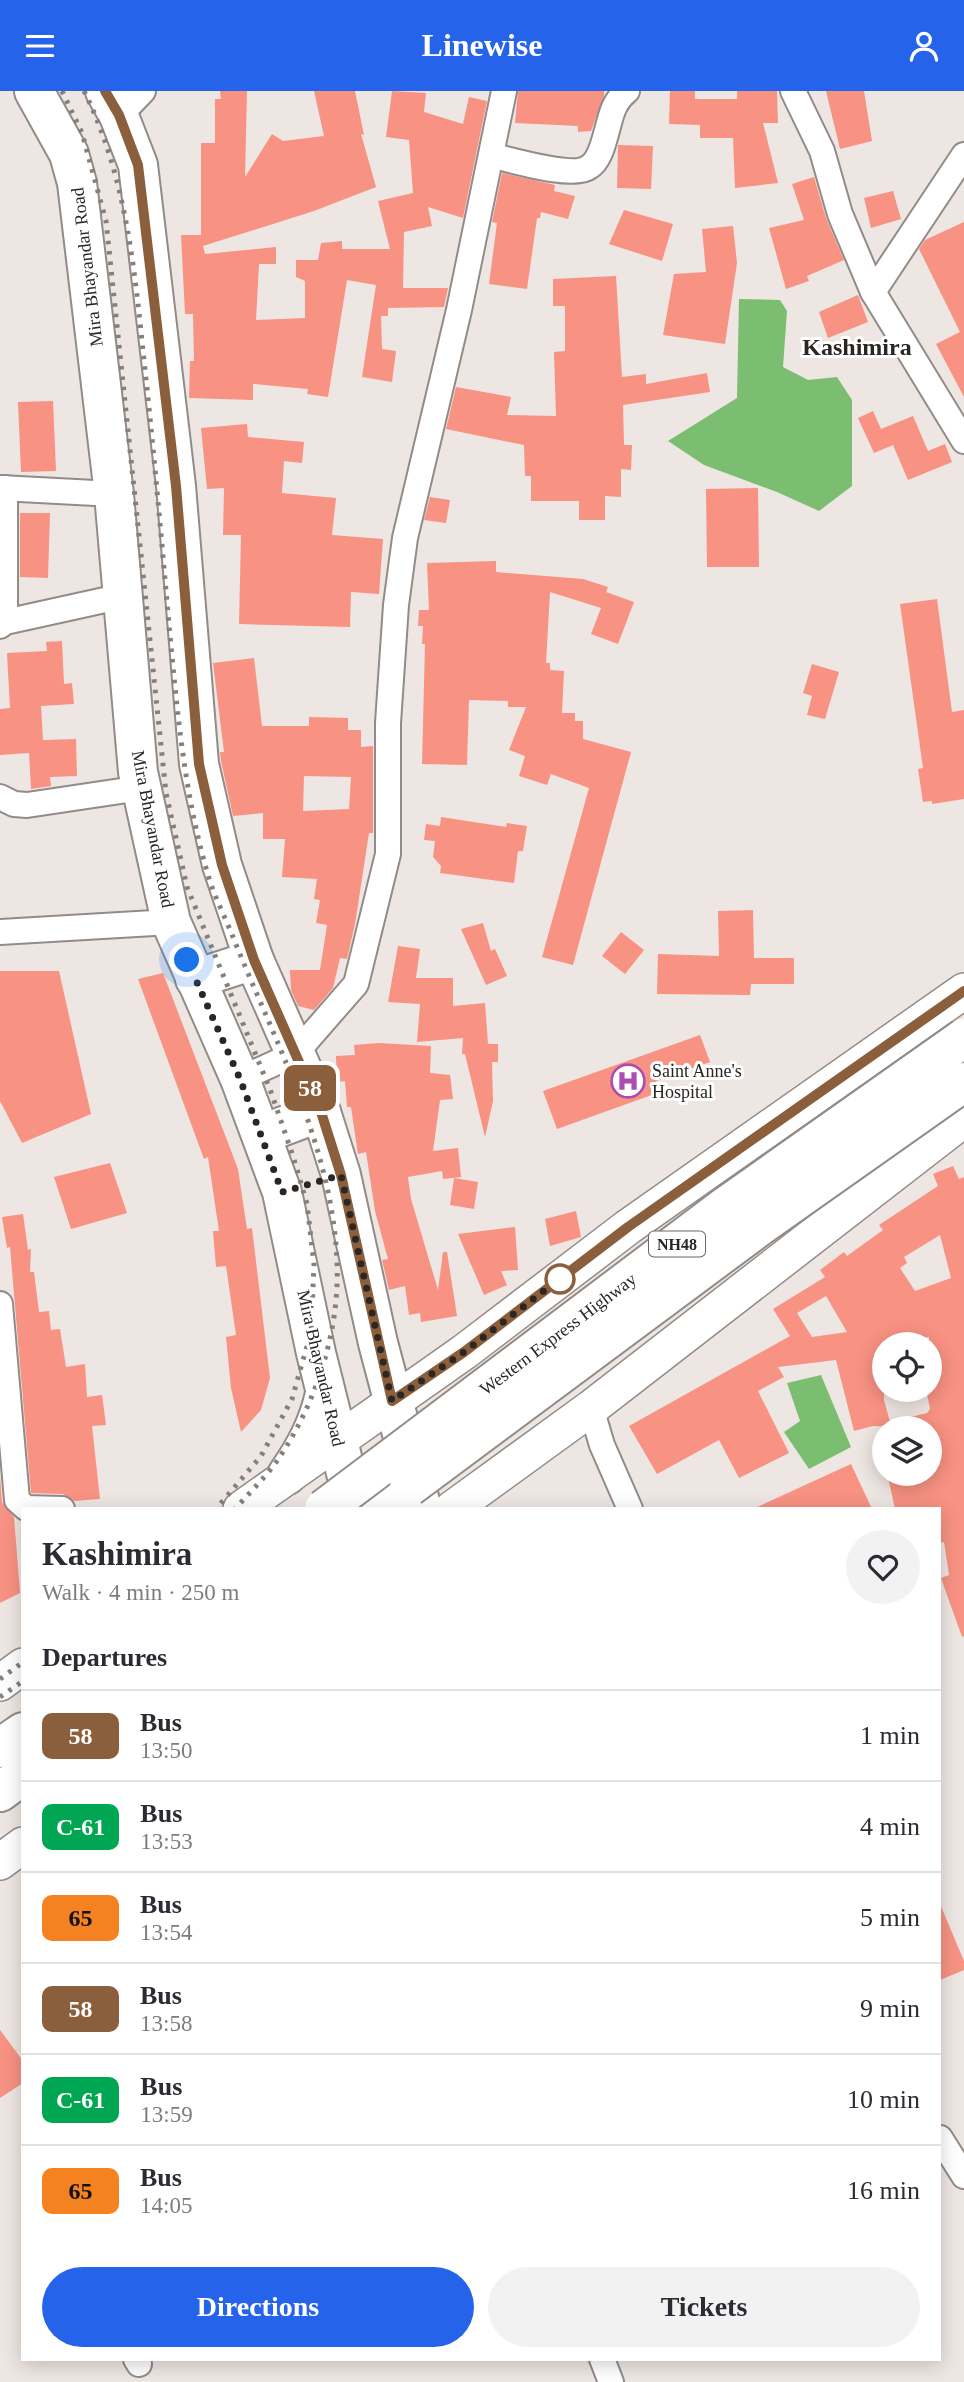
<!DOCTYPE html>
<meta charset="utf-8">
<style>
:root{--surface:#fff;--page:#f2f2f3;--text:#2b2b33;--muted:#7c7c81;--line:#e1e1e2;--accent:#2563eb}
body{margin:0;font-family:"Times New Roman",serif;background:var(--page);color:var(--text);height:100vh;display:flex;flex-direction:column;font-size:26px;white-space:nowrap}
*{box-sizing:border-box;margin:0}
p{font-size:23px;color:var(--muted)}
.icon{flex:none;width:38px;height:38px;fill:none;stroke:currentColor;stroke-width:2;stroke-linecap:round;stroke-linejoin:round}
.map{position:relative;flex:1;overflow:hidden}
.sheet{position:absolute;left:21px;top:1416px;width:920px;height:854px;display:flex;flex-direction:column;background:var(--surface);border-radius:0px;box-shadow:0 4px 18px #0003}
.sheet>*{flex:none}
.badge{padding:0 14px;border-radius:10px;font-size:24px;line-height:46px}
.buttons{position:absolute;left:872px;top:1241px;display:grid;gap:14px}
.buttons a{display:grid;place-items:center;width:70px;height:70px;border-radius:50%;background:var(--surface);box-shadow:0 4px 18px #0003;font-size:35px}
.you{position:absolute;width:35px;height:35px;margin:-18px;border:5px solid #fff;border-radius:50%;background:#1a73e8;box-shadow:0 0 0 10px #1a73e833}
.map>.badge{position:absolute;translate:-50% -50%;box-shadow:0 0 0 4px #fff}
h2{padding:0 21px;font-size:26px;line-height:63px}
.round{display:grid;place-items:center;flex:none;width:74px;height:74px;border-radius:37px;background:var(--page)}
.summary{display:flex;align-items:center;justify-content:space-between;height:119px;padding:0 21px}
h1{font-size:33px;font-weight:700;line-height:52px}
.cta{display:flex;gap:14px;margin-top:auto;padding:14px 21px}
.cta a{flex:1;height:80px;border-radius:42px;background:var(--accent);color:#fff;font-size:28px;font-weight:700;line-height:80px;text-align:center}
.cta a+a{background:var(--page);color:var(--text)}
ul{padding:0;list-style:none}
li{display:flex;align-items:center;gap:21px;height:91px;padding:0 21px;border-top:2px solid var(--line)}
li div{flex:1}
li b{display:block;font-size:26px}
li em{font-style:normal}
li .badge{min-width:77px;font-weight:700;text-align:center}
header{display:flex;justify-content:space-between;align-items:center;height:91px;padding:0 21px;background:var(--accent);color:#fff;font-size:32px;font-weight:700}
.map>svg:first-child{display:block}
.forest{fill:#7bbd71}
.building{fill:#f89283;fill-rule:evenodd}
.lines{fill:none;stroke-linecap:round;stroke-linejoin:round}
.street-casing{stroke:#928b87;stroke-width:28}
.secondary-casing{stroke:#928b87;stroke-width:38}
.primary-casing{stroke:#928b87;stroke-width:42}
.highway-casing{stroke:#928b87;stroke-width:42}
.street{stroke:#fff;stroke-width:24}
.secondary{stroke:#fff;stroke-width:35}
.primary{stroke:#fff;stroke-width:38}
.highway{stroke:#fff;stroke-width:38}
.rail{stroke:#86807d;stroke-width:5;stroke-dasharray:3.5 7;stroke-linecap:butt}
.highway-bridge-casing{stroke:#928b87;stroke-width:42;stroke-linecap:butt}
.highway-bridge{stroke:#fff;stroke-width:38}
.line-casing{stroke:#fff;stroke-width:16}
.line{stroke:#8b5e3c;stroke-width:10}
.walk{stroke:#292624;stroke-width:7;stroke-dasharray:0 12.6}
.stop-dot{fill:#fff;stroke:#8b5e3c;stroke-width:3.5}
.labels{text-anchor:middle;stroke-width:6;stroke-linejoin:round;paint-order:stroke}
.shield{fill:#fff;stroke:#696766;stroke-width:2}
.shield-label{font-size:16px;font-weight:bold;fill:#292624}
.street-label{font-size:18px;fill:#292624;stroke:#fff}
.poi-label{font-size:18px;fill:#292624;stroke:#fff;text-anchor:start}
.district-label{font-size:24px;font-weight:bold;fill:#292624;stroke:#fff}
</style>
<header><svg class="icon" aria-label="menu" viewBox="0 0 24 24"><path d="M4 6h16M4 12h16M4 18h16"/></svg>Linewise<svg class="icon" aria-label="person" viewBox="0 0 24 24"><circle cx="12" cy="8" r="4"/><path d="M4 21q1-7 8-7t8 7"/></svg></header>
<div class="map">
<svg width="964" height="2291" viewBox="0 0 964 2291">
<rect width="100%" height="100%" fill="#eee6e2"/>
<g class="forest">
<polygon points="739,208 780,209 787,220 783,276 808,289 837,286 852,309 852,395 819,420 777,401 704,374 668,350 737,307"/>
<polygon points="821,1284 851,1356 809,1378 784,1341 800,1330 787,1292"/>
</g>
<g class="building">
<polygon points="220,0 247,0 245,86 272,43 283,50 324,45 314,0 355,0 364,44 361,43 376,96 314,120 203,155 205,163 276,156 276,173 259,173 256,229 305,227 305,190 296,186 296,169 318,169 321,152 342,150 342,158 390,158 378,110 413,102 409,49 386,46 392,0 426,2 424,21 463,33 469,6 487,10 463,127 428,116 432,135 404,141 403,197 448,197 444,216 388,217 388,225 381,225 382,258 396,260 392,291 362,286 376,194 347,189 328,306 307,303 308,298 253,293 253,309 189,307 190,270 194,270 193,223 185,223 181,144 201,144 201,147 201,52 215,52 215,8 221,8"/>
<polygon points="518,0 604,0 604,5 591,40 578,41 578,35 515,32"/>
<polygon points="670,0 695,0 695,8 737,8 737,0 777,0 778,32 763,32 778,92 735,97 733,47 700,47 700,34 669,33"/>
<polygon points="826,0 864,0 872,50 840,58"/>
<polygon points="618,54 653,55 651,98 617,97"/>
<polygon points="502,82 555,94 554,100 575,105 568,128 541,121 540,127 537,127 527,198 489,193 497,132 492,131"/>
<polygon points="814,86 826,127 844,169 807,185 809,190 786,198 769,137 804,129 792,93"/>
<polygon points="893,100 901,128 871,137 864,107"/>
<polygon points="624,119 673,133 662,170 609,153"/>
<polygon points="964,131 964,306 936,253 960,241 919,158 925,149"/>
<polygon points="733,135 737,172 725,253 663,244 674,183 706,181 702,138"/>
<polygon points="616,185 622,286 646,283 646,293 707,282 710,301 623,314 624,354 632,354 631,379 621,378 621,406 605,405 605,429 579,429 579,410 531,410 531,385 525,385 524,354 446,338 456,296 511,306 507,324 556,325 554,261 565,260 565,215 553,215 553,188"/>
<polygon points="858,204 868,231 828,247 819,221"/>
<polygon points="53,310 56,380 21,381 18,311"/>
<polygon points="873,320 881,338 913,325 928,360 945,353 952,371 908,389 893,354 874,362 858,327"/>
<polygon points="247,333 248,346 304,351 302,372 284,370 282,402 336,407 332,444 383,448 379,503 351,501 350,536 239,533 241,444 223,444 224,397 207,398 201,337"/>
<polygon points="758,397 759,476 707,476 706,398"/>
<polygon points="430,406 450,409 446,432 424,429"/>
<polygon points="20,422 50,422 48,487 20,486"/>
<polygon points="496,470 496,481 583,488 608,496 606,501 634,511 618,553 591,543 601,517 550,501 546,572 550,572 550,579 564,580 562,622 575,622 575,630 583,630 583,648 631,661 573,874 542,866 589,697 551,683 547,694 519,685 525,665 509,659 526,616 508,616 508,610 469,609 467,674 422,673 425,553 422,553 423,535 418,535 419,519 429,519 427,472"/>
<polygon points="937,508 952,621 964,619 964,708 932,713 932,710 923,711 918,678 923,677 900,513"/>
<polygon points="62,550 64,593 72,592 74,613 41,615 43,649 76,648 77,685 50,686 51,695 31,698 29,662 0,664 0,618 10,617 7,562 47,560 46,551"/>
<path d="M254 567 262 635H309V626L348 627V639H361V656L373 655V742H369L355 833 347 868 340 867 333 897 314 919 298 915 291 899 290 879H320L327 834 316 832 320 809 314 808 317 788 282 786 285 748H263V722L233 725 221 670 220 661H224L213 572ZM304 685 351 686 349 718 303 720Z"/>
<polygon points="812,573 839,581 825,628 807,624 812,605 803,602"/>
<polygon points="441,726 506,736 507,732 527,735 523,760 518,760 514,792 440,782 441,775 433,766 435,750 424,749 426,733 440,735"/>
<polygon points="753,819 754,867 794,867 794,893 751,893 750,904 657,903 658,863 719,865 718,820"/>
<polygon points="483,832 491,860 495,858 507,885 486,894 461,838"/>
<polygon points="621,841 644,859 625,883 602,865"/>
<polygon points="398,855 420,858 416,887 453,887 453,915 485,912 488,953 498,953 498,971 492,971 493,1010 485,1046 465,963 462,963 463,947 417,951 420,913 388,911"/>
<polygon points="0,880 59,880 91,1023 22,1052 0,1010"/>
<polygon points="163,882 238,1078 247,1138 252,1137 270,1287 261,1319 241,1341 231,1297 226,1246 236,1244 226,1175 216,1176 213,1140 219,1140 208,1066 204,1068 138,888"/>
<polygon points="700,944 710,971 656,990 660,1001 557,1038 543,1000"/>
<polygon points="379,952 431,955 430,982 450,984 453,1008 440,1009 433,1060 458,1057 461,1086 443,1088 442,1080 408,1086 411,1108 438,1199 443,1161 447,1161 457,1225 421,1231 420,1222 409,1224 405,1195 389,1199 382,1169 388,1168 375,1120 366,1061 358,1063 351,1016 347,1016 345,990 337,991 336,965 355,964 354,954"/>
<polygon points="110,1072 127,1122 71,1138 54,1086"/>
<path d="M953 1075 959 1088 964 1086V1545L962 1546 941 1487 949 1484 944 1451 940 1452V1418H895L887 1382H929V1337L873 1335 854 1340 836 1269 778 1276 784 1286 758 1300 789 1362 739 1387 719 1349 657 1383 629 1335 790 1245 773 1218 825 1186 820 1179 844 1161 847 1165 883 1139 879 1134 938 1095 933 1083ZM940 1144 951 1187 915 1200 900 1177 907 1172 904 1166ZM826 1205 847 1241 812 1246 797 1222ZM929 1246V1298H926L930 1318 927 1322 890 1331 884 1309V1253H890L889 1249Z"/>
<polygon points="454,1087 478,1091 474,1118 450,1114"/>
<polygon points="576,1120 581,1146 550,1155 545,1128"/>
<polygon points="23,1123 28,1159 31,1158 30,1181 34,1181 39,1221 49,1220 51,1239 60,1238 66,1276 85,1273 87,1306 102,1304 106,1334 92,1335 100,1408 74,1410 63,1403 31,1402 10,1156 7,1157 2,1126"/>
<polygon points="515,1136 518,1179 501,1180 507,1194 484,1204 458,1143"/>
<polygon points="851,1373 872,1418 753,1418"/>
<polygon points="0,1385 2,1411 14,1426 20,1502 0,1512"/>
<polygon points="940,1813 964,1870 964,1879 940,1889"/>
<polygon points="0,1939 23,1970 23,1992 0,2007"/>
</g>
<g class="lines">
<defs>
<g id="street">
<polyline points="793,0 822,60 840,123 873,201"/>
<polyline points="119,25 143,0"/>
<polyline points="964,64 873,201 964,350"/>
<path d="M493 65C513 69 573 88 589 76 599 70 603 54 606 43 611 26 612 12 627 0"/>
<polyline points="0,397 114,403"/>
<polyline points="5,397 5,531"/>
<polyline points="0,535 5,531 123,505"/>
<polyline points="0,706 14,713 27,714 141,697"/>
<polyline points="0,841 171,831"/>
<polyline points="240,988 295,963 356,893 388,763 388,632 396,514 405,447 459,219 504,0"/>
<polyline points="0,1213 17,1409 26,1417 62,1418"/>
<polyline points="591,1317 602,1354 630,1418"/>
<polyline points="940,2047 964,2085"/>
<polyline points="136,2268 139,2273"/>
<polyline points="602,2268 611,2291"/>
</g>
<g id="secondary">
<polyline points="241,1418 464,1261 628,1136 964,900"/>
<polyline points="452,1418 591,1317 964,1028"/>
<polyline points="0,1592 23,1575"/>
<polyline points="0,1771 23,1754"/>
</g>
<g id="primary">
<polyline points="34,0 69,63 77,92 114,403 138,681 171,831 240,988 282,1101 316,1262 355,1418"/>
<polyline points="105,0 119,25 138,74 176,395 199,673 222,774 254,869 321,1021 341,1084 378,1252 422,1418"/>
<polyline points="195,888 254,869"/>
<polyline points="262,1043 321,1021"/>
<path d="M287 1384C305 1358 318 1334 325 1303"/>
</g>
<g id="highway">
<polyline points="381,1418 409,1396"/>
<polyline points="0,1657 23,1641"/>
<polyline points="0,1701 23,1684"/>
</g>
</defs>
<use href="#street" class="street-casing"/>
<use href="#secondary" class="secondary-casing"/>
<use href="#primary" class="primary-casing"/>
<use href="#highway" class="highway-casing"/>
<use href="#street" class="street"/>
<use href="#secondary" class="secondary"/>
<use href="#primary" class="primary"/>
<use href="#highway" class="highway"/>
<g class="rail">
<polyline points="62,0 82,42 106,130 166,702 187,796 271,1001 293,1065 307,1113 314,1173 311,1241 292,1308 261,1365 216,1418"/>
<path d="M84 0C124 80 134 171 143 260 153 351 161 443 169 534 177 618 184 703 208 784 214 805 225 826 233 846 275 951 332 1055 337 1170 340 1239 317 1310 279 1367 267 1385 250 1401 235 1418"/>
<polyline points="0,1588 23,1571"/>
<polyline points="0,1606 23,1590"/>
</g>
<defs>
<g id="highway-bridge">
<polyline points="409,1396 760,1135 964,991"/>
<polyline points="324,1418 726,1115 964,947"/>
</g>
</defs>
<use href="#highway-bridge" class="highway-bridge-casing"/>
<use href="#highway-bridge" class="highway-bridge"/>
</g>
<g class="lines">
<defs>
<polyline id="line" points="105,0 119,24 138,74 176,395 199,673 222,774 254,869 321,1021 341,1084 392,1310 464,1261 628,1136 964,900"/>
</defs>
<use href="#line" class="line-casing"/>
<use href="#line" class="line"/>
<polyline class="walk" points="187,869 240,988 282,1101 341,1084 392,1310 464,1261 566,1183 560,1188"/>
</g>
<defs>
<symbol id="hospital-ring" viewBox="-11 -11 22 22"><circle r="9.5" fill="#fff" stroke="#ac4bb2" stroke-width="1.5"/><path d="M-5-5h3v3.5h4V-5h3V5h-3V1.5h-4V5h-3Z" fill="#ac4bb2"/></symbol>
</defs>
<g fill-rule="evenodd">
<use href="#hospital-ring" x="609" y="971" width="38" height="38"/>
</g>
<circle class="stop-dot" cx="560" cy="1188" r="14"/>
<g class="labels">
<rect class="shield" x="649" y="1140.5" width="56" height="25" rx="5"/>
<g class="shield-label">
<text x="677" y="1159">NH48</text>
</g>
<g class="street-label">
<text transform="translate(87 176) rotate(-97)" y="6">Mira Bhayandar Road</text>
<text transform="translate(153 738) rotate(79)" y="6">Mira Bhayandar Road</text>
<text transform="translate(558 1243) rotate(-37)" y="6">Western Express Highway</text>
<text transform="translate(321 1277) rotate(77)" y="6">Mira Bhayandar Road</text>
</g>
<g class="poi-label">
<text x="652" y="986">Saint Anne's<tspan x="652" dy="21">Hospital</tspan></text>
</g>
<g class="district-label">
<text x="857" y="264">Kashimira</text>
</g>
</g>
</svg>
<div class="buttons">
<a><svg class="icon" aria-label="locate" viewBox="0 0 24 24"><circle cx="12" cy="12" r="6"/><path d="M12 2v4M12 18v4M2 12h4M18 12h4"/></svg></a>
<a><svg class="icon" aria-label="layers" viewBox="0 0 24 24"><path d="M12 4l9 5-9 5-9-5zM3 14l9 5 9-5"/></svg></a>
</div>
<div class="you" style="left:187px;top:869px"></div>
<b class="badge" style="left:310px;top:997px;background:#8b5e3c;color:#fff">58</b>
<section class="sheet">
<div class="summary"><div><h1>Kashimira</h1><p>Walk · 4 min · 250 m</p></div><a class="round"><svg class="icon" aria-label="heart" viewBox="0 0 24 24"><path d="M12 20l-8-8c-3-5 5-10 8-4 3-6 11-1 8 4z"/></svg></a></div>
<h2>Departures</h2>
<ul>
<li><span class="badge" style="background:#8b5e3c;color:#fff">58</span><div><b>Bus</b><p>13:50</p></div><em>1 min</em></li>
<li><span class="badge" style="background:#00a651;color:#fff">C-61</span><div><b>Bus</b><p>13:53</p></div><em>4 min</em></li>
<li><span class="badge" style="background:#f58220;color:#111">65</span><div><b>Bus</b><p>13:54</p></div><em>5 min</em></li>
<li><span class="badge" style="background:#8b5e3c;color:#fff">58</span><div><b>Bus</b><p>13:58</p></div><em>9 min</em></li>
<li><span class="badge" style="background:#00a651;color:#fff">C-61</span><div><b>Bus</b><p>13:59</p></div><em>10 min</em></li>
<li><span class="badge" style="background:#f58220;color:#111">65</span><div><b>Bus</b><p>14:05</p></div><em>16 min</em></li>
</ul>
<div class="cta"><a>Directions</a><a>Tickets</a></div>
</section>
</div>
